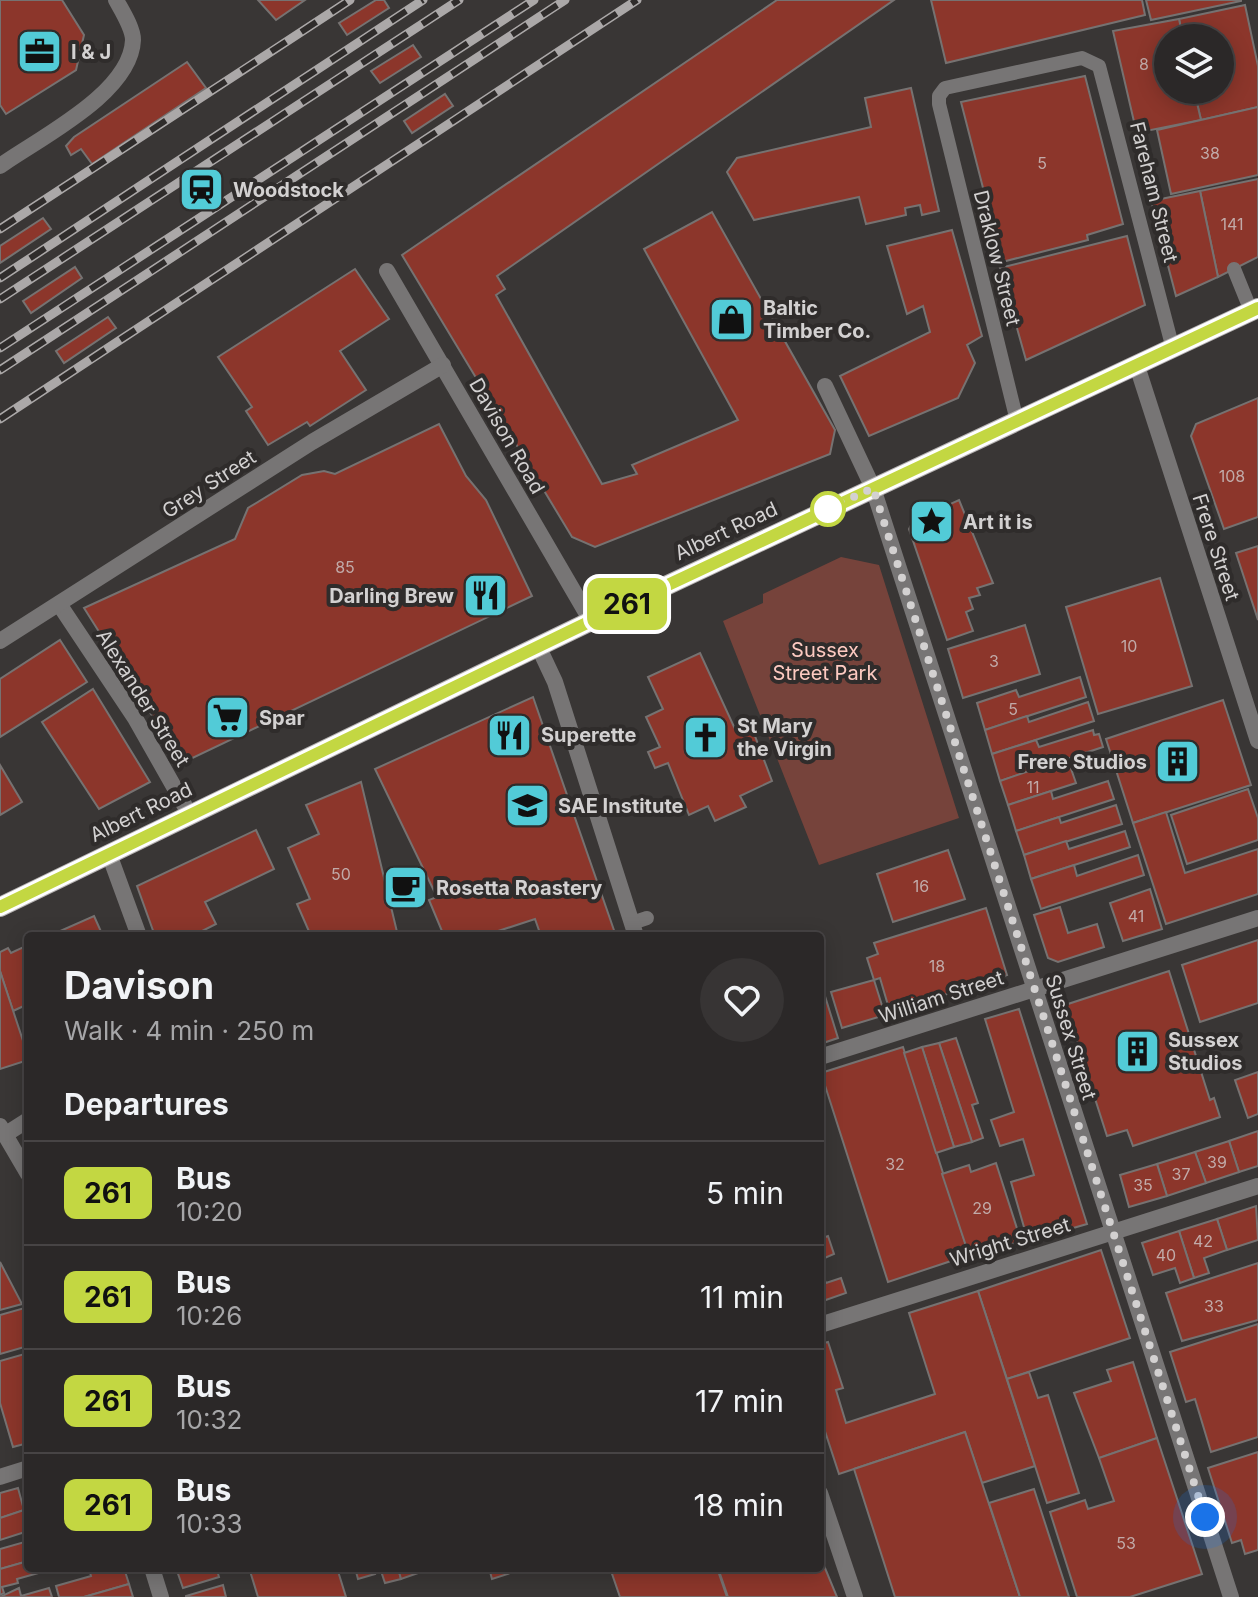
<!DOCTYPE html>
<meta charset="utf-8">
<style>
:root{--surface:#2b2828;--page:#373434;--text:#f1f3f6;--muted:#a6a6a8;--line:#474445}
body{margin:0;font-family:Inter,sans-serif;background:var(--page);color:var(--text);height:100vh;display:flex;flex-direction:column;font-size:30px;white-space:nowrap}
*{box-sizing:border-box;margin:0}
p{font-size:26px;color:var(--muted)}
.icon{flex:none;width:44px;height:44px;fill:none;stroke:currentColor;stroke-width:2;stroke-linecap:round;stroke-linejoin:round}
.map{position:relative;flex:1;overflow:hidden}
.drawer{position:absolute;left:24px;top:932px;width:800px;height:640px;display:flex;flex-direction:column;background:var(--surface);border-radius:8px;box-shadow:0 4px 20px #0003,0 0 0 2px var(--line)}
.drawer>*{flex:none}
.badge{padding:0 16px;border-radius:12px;font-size:28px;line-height:52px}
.buttons{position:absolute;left:1154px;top:24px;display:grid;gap:16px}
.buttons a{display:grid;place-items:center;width:80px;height:80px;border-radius:50%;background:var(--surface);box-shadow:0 4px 20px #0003,0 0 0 2px var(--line);font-size:40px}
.you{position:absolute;width:40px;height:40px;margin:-20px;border:6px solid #fff;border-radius:50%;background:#1a73e8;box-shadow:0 0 0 12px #1a73e833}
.map>.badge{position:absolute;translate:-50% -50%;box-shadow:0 0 0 4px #fff}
h2{padding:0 40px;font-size:30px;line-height:72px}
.round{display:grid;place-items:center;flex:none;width:84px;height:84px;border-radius:42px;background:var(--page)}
.summary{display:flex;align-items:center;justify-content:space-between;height:136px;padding:0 40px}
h1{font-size:38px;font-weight:700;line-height:60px}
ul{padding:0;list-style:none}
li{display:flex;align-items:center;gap:24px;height:104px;padding:0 40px;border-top:2px solid var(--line)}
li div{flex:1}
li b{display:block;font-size:30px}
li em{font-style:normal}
li .badge{min-width:88px;font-weight:700;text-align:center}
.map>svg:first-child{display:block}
.green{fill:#76433b}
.building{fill:#8c362b;stroke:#767271;stroke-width:2}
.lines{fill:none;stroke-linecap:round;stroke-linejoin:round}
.service{stroke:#777575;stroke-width:14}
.minor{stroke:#777575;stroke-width:16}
.primary{stroke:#b6b3b2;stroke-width:20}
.rail-casing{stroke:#aba8a8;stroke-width:9}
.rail{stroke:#2f2c2b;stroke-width:6;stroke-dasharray:18;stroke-linecap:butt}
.line-casing{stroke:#fff;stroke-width:18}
.line{stroke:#c3d742;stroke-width:12}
.walk{stroke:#d3d1d1;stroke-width:8;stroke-dasharray:0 14.4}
.stop-dot{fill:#fff;stroke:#c3d742;stroke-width:4}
.labels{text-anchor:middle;stroke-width:8;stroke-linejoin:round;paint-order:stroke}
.number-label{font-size:16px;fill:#c1aaa8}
.poi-label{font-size:20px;font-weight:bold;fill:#d3d1d1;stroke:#2f2c2b;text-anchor:start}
.street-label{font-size:20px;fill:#d3d1d1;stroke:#2f2c2b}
.park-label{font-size:20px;fill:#fdcac1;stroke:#2f2c2b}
</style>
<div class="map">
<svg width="1258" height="1597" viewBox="0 0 1258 1597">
<rect width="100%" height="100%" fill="#393635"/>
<polygon class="green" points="841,557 879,565 959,818 819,865 723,621 763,603 763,594"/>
<g class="building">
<polygon points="0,0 62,0 84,35 76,70 6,114 0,105"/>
<polygon points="258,0 305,0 276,20"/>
<polygon points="376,0 384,0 389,8 347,35 339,23"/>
<polygon points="777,0 894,0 497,276 505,289 496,295 602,484 637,474 632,465 738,420 644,249 712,212 835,430 830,454 595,547 572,537 402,255"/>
<polygon points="931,0 1142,0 1145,15 946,63"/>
<polygon points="1146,0 1241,0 1241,1 1151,20"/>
<polygon points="1245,5 1258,66 1258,107 1201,120 1194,90 1220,90 1220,38 1183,38 1179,19"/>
<polygon points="1179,19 1183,38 1168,38 1168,90 1194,90 1201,120 1141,132 1135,126 1113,31"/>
<polygon points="413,45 421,57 380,83 371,71"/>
<polygon points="187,62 206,88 92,164 81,149 71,155 66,146 74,137"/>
<polygon points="1085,76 1123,224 1087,235 1088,240 1002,262 961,102"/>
<polygon points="911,88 939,211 922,215 920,205 905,208 906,215 866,224 859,197 754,220 727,172 737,158 871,127 865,98"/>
<polygon points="445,94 453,106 412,133 404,121"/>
<polygon points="1258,107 1258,175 1171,194 1157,130"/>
<polygon points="1258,179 1258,257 1218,277 1200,191"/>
<polygon points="1200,191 1218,277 1176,296 1151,201"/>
<polygon points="43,218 51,229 0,263 0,246"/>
<polygon points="952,230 982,336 967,345 975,363 958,398 869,436 840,376 930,332 923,306 907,314 887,246"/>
<polygon points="1127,236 1145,305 1026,360 1000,268"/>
<polygon points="75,267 82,278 31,313 23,301"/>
<polygon points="355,269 389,319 340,351 366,390 310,426 307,422 268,445 246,411 252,407 218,357"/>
<polygon points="108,317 116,328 64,363 56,351"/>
<polygon points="1258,398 1258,517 1224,529 1191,436 1196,424"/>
<polygon points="439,424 466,476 486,500 532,596 182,763 84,608 235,539 248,508 302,475 324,471 335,474"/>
<polygon points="959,500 993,583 977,588 980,595 969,598 973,609 966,612 973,631 947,640 909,529 913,521"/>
<polygon points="1258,546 1258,620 1236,553"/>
<polygon points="1160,578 1192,686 1098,714 1066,607"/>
<polygon points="1025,625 1040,674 963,698 948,649"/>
<polygon points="60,640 87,682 0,737 0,679"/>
<polygon points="700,653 735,729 750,723 772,781 740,796 746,807 715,821 708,806 689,815 668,763 655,768 648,752 660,747 646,717 663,709 648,677"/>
<polygon points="1080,677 1086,697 985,730 977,703 1016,690 1019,697"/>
<polygon points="93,689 150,782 99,809 42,722"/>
<polygon points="533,697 616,936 541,936 535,919 483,936 444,936 429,900 437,897 375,769"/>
<polygon points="1223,700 1251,785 1133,823 1106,739"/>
<polygon points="1088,702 1094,721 992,754 985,730 1027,716 1029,722"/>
<polygon points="1093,730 1094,735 1099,734 1103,747 1000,781 992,754 1036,740 1039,747"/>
<polygon points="1069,763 1076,783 1008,805 1000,781 1046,765 1048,770"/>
<polygon points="0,765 22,802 0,815"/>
<polygon points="1108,781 1114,799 1016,831 1008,805 1051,791 1053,799"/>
<polygon points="361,782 398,936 311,936 297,904 310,899 288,848 319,834 306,805"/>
<polygon points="1248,789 1258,818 1258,840 1187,864 1171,815"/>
<polygon points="1116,805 1122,824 1024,855 1016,831 1059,817 1061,823"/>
<polygon points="1166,812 1185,873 1258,849 1258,894 1166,924 1133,823"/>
<polygon points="256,830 274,869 205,902 216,924 200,932 201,936 155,936 137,886"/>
<polygon points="1125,831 1130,847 1031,879 1024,855 1066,841 1069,849"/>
<polygon points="948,850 965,899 893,922 877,874"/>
<polygon points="1138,855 1144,875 1041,909 1031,879 1074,865 1077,876"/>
<polygon points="1150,889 1162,929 1123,941 1110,903"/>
<polygon points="1060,907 1068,933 1097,924 1104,947 1058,962 1048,958 1034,915"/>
<polygon points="986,908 1007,975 890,1012 880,978 874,980 867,958 878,954 874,943"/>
<polygon points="94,916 103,936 49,936"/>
<polygon points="1258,940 1258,1003 1200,1022 1182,965"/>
<polygon points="28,945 28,1004 13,1011 0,971 0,952 8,948 11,953"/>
<polygon points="0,971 28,1056 28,1060 0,1069"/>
<polygon points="1169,971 1210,1100 1214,1098 1220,1117 1133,1146 1127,1130 1107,1136 1065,1005"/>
<polygon points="820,980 838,1038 820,1044"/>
<polygon points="874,980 885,1015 842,1028 831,992"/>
<polygon points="1019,1009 1087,1224 1028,1241 1011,1182 1034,1175 1023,1139 1000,1146 991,1120 1014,1112 985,1019"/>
<polygon points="956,1038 978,1103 972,1105 983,1138 972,1142 939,1043"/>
<polygon points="939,1043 972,1142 954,1147 922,1047"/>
<polygon points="903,1047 969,1255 888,1282 821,1073"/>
<polygon points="922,1047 954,1147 936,1153 904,1053"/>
<polygon points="1258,1072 1258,1114 1248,1118 1235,1080"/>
<polygon points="1258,1131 1258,1166 1239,1172 1229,1141"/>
<polygon points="1229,1141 1239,1172 1206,1183 1195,1152"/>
<polygon points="1195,1152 1206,1183 1167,1196 1157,1164"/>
<polygon points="996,1163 1021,1241 970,1258 942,1174 969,1165 971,1172"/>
<polygon points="1157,1164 1167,1196 1129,1207 1120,1175"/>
<polygon points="1256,1206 1258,1240 1227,1250 1217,1219"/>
<polygon points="1217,1219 1227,1250 1204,1258 1209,1273 1194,1278 1179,1231"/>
<polygon points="1179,1231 1194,1278 1180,1283 1175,1268 1153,1275 1142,1243"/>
<polygon points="828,1236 834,1254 820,1260 820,1239"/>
<polygon points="1101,1250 1130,1338 1007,1379 978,1291"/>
<polygon points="0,1262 22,1304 0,1310"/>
<polygon points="1258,1263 1258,1320 1182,1341 1166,1293"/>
<polygon points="820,1269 826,1283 841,1278 846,1293 820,1302"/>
<polygon points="978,1291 1035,1466 982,1483 965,1432 839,1474 820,1416 820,1344 828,1342 843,1388 836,1390 846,1423 935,1394 909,1313"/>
<polygon points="28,1307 28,1346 0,1354 0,1315"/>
<polygon points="1258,1324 1258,1437 1211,1452 1195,1399 1186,1402 1170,1352"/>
<polygon points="28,1353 28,1443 13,1447 0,1403 0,1361"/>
<polygon points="1133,1362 1157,1438 1099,1458 1074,1393 1111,1381 1107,1370"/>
<polygon points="1029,1372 1038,1398 1048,1395 1079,1493 1047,1503 1007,1379"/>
<polygon points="965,1432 1020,1597 895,1597 854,1469"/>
<polygon points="1157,1438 1202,1574 1130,1597 1077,1597 1050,1512 1085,1500 1088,1509 1114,1501 1099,1458"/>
<polygon points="1258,1452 1258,1550 1245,1554 1241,1540 1232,1543 1208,1468"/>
<polygon points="18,1488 24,1510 0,1518 0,1493"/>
<polygon points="1034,1489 1069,1597 1020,1597 989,1503"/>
<polygon points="24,1510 28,1531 0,1540 0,1518"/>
<polygon points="28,1541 28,1561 0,1569 0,1549"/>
<polygon points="820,1556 837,1597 728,1597 718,1568 820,1568"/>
<polygon points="28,1561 28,1568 41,1568 42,1572 17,1579 18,1583 2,1587 4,1593 0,1595 0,1569"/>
<polygon points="124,1568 129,1584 84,1597 59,1597 56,1586 91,1576 89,1569"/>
<polygon points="176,1568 223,1568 217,1570 219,1577 183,1588"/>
<polygon points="260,1568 337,1568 346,1597 258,1597 250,1571"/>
<polygon points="355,1568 373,1568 375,1574 358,1579"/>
<polygon points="380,1568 398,1568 401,1579 385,1583"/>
<polygon points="398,1568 417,1568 418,1573 401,1579"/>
<polygon points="489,1568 526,1568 492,1579"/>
<polygon points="610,1568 717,1568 727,1597 620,1597"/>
<polygon points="129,1584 133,1597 84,1597"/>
<polygon points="223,1585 226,1597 186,1597 186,1596"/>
<polygon points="19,1588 21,1596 49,1588 52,1597 0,1597"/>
</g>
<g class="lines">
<g class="service">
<polyline points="1234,269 1251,311"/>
<polyline points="1017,421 939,104 939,96 945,88 1082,58 1099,66 1173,349"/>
<polyline points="632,923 647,918"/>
</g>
<g class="minor">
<path d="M0 166C41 137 131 93 133 40 133 28 122 11 116 0"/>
<polyline points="387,271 591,621"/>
<polyline points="1137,366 1258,741"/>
<polyline points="825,386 873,488 1231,1597"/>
<polyline points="59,604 135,718 190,815"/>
<polyline points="0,641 312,442 443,365"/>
<polyline points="539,648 555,682 636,936"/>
<polyline points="109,854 139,936"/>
<polyline points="820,1057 1258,918"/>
<polyline points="0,1126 28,1174"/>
<polyline points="6,1134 28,1120"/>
<polyline points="820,1325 1258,1186"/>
<polyline points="0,1477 28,1468"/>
<polyline points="820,1493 855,1597"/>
<polyline points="152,1568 161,1597"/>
</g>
<polyline class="primary" points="0,907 591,621 1258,308"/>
<defs>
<g id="rail">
<polyline points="0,229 350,0"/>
<polyline points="0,278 423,0"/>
<polyline points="0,299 459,0"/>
<polyline points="0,348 534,0"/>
<polyline points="0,370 565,0"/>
<polyline points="0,419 637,0"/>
</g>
</defs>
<use href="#rail" class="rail-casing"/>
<use href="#rail" class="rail"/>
</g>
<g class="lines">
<defs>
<polyline id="line" points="0,907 591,621 1258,308"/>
</defs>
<use href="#line" class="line-casing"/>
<use href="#line" class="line"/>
<polyline class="walk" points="828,509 873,488 1205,1517"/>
</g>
<defs>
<symbol id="office-square" viewBox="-11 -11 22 22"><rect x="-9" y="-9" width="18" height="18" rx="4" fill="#52cbd7" stroke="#2f2c2b"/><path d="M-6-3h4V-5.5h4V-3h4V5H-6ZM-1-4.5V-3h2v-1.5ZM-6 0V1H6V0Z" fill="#111"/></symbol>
<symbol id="station-square" viewBox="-11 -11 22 22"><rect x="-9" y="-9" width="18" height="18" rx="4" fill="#52cbd7" stroke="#2f2c2b"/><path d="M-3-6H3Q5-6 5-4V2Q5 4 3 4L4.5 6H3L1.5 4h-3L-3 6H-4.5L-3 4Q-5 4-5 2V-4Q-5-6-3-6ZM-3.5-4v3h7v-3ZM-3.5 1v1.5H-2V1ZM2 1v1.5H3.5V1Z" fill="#111"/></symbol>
<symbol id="shop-square" viewBox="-11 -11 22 22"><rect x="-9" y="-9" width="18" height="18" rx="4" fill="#52cbd7" stroke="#2f2c2b"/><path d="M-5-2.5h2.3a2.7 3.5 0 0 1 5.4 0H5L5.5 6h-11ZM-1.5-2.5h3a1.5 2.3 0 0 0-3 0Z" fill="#111"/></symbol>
<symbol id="sight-square" viewBox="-11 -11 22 22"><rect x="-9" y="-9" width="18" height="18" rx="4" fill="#52cbd7" stroke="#2f2c2b"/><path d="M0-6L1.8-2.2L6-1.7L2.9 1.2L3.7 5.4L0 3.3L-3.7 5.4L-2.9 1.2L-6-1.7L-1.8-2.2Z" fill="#111"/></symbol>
<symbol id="restaurant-square" viewBox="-11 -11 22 22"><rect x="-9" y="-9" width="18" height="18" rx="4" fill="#52cbd7" stroke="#2f2c2b"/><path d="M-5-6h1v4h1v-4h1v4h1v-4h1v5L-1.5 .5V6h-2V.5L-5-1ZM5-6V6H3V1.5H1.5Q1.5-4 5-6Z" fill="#111"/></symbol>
<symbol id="supermarket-square" viewBox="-11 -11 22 22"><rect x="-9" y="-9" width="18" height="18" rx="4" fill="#52cbd7" stroke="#2f2c2b"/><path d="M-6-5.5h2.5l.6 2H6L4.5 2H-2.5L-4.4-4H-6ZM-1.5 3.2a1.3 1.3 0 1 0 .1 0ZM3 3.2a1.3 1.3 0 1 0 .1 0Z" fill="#111"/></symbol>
<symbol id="church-square" viewBox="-11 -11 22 22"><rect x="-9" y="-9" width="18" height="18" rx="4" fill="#52cbd7" stroke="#2f2c2b"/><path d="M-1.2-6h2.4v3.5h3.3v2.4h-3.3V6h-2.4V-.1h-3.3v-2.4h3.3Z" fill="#111"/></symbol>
<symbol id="building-square" viewBox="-11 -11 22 22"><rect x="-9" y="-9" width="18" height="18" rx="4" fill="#52cbd7" stroke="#2f2c2b"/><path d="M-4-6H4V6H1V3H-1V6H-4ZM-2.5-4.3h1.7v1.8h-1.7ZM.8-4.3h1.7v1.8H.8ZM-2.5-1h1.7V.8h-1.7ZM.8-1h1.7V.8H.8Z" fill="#111"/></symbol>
<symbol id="university-square" viewBox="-11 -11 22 22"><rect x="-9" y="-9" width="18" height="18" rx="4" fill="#52cbd7" stroke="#2f2c2b"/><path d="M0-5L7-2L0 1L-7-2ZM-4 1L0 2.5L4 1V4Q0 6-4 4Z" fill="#111"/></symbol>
<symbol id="cafe-square" viewBox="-11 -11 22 22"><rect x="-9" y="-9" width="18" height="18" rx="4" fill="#52cbd7" stroke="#2f2c2b"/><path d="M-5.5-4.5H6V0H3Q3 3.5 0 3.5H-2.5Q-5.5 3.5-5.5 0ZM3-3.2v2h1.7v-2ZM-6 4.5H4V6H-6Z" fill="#111"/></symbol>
</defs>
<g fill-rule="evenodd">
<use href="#office-square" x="14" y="26" width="51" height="51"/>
<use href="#station-square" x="176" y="164" width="51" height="51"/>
<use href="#shop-square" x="706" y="294" width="51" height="51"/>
<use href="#sight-square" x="906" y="496" width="51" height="51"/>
<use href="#restaurant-square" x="460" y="570" width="51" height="51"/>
<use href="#supermarket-square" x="202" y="692" width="51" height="51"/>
<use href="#restaurant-square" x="484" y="710" width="51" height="51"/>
<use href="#church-square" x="680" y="712" width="51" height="51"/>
<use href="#building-square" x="1152" y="736" width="51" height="51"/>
<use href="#university-square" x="502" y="780" width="51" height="51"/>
<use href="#cafe-square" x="380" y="862" width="51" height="51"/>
<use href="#building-square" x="1112" y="1026" width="51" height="51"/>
</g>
<circle class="stop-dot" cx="828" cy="509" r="16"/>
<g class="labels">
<g class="number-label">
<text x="1144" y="70">8</text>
<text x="1210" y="159">38</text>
<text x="1042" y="169">5</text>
<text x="1232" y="230">141</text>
<text x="1232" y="482">108</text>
<text x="345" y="573">85</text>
<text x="1129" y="652">10</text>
<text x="994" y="667">3</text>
<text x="1013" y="715">5</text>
<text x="1033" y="793">11</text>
<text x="341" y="880">50</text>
<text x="921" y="892">16</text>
<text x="1136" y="922">41</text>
<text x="937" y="972">18</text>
<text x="1217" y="1168">39</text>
<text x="895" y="1170">32</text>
<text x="1181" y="1180">37</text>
<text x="1143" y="1191">35</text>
<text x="982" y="1214">29</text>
<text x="1203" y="1247">42</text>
<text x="1166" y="1261">40</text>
<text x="1214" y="1312">33</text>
<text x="1126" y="1549">53</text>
</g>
<g class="poi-label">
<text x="71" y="59">I &amp; J</text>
<text x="233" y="197">Woodstock</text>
<text x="763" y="315">Baltic<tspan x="763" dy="23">Timber Co.</tspan></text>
<text x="963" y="529">Art it is</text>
<text x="454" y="603" text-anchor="end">Darling Brew</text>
<text x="259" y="725">Spar</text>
<text x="737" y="733">St Mary<tspan x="737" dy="23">the Virgin</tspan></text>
<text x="541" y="742">Superette</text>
<text x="1147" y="769" text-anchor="end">Frere Studios</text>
<text x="558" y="813">SAE Institute</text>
<text x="436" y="895">Rosetta Roastery</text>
<text x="1168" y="1047">Sussex<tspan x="1168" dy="23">Studios</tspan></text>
</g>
<g class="street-label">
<text transform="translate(1154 192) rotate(76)" y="7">Fareham Street</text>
<text transform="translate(997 258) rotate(76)" y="7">Draklow Street</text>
<text transform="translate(507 436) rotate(60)" y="7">Davison Road</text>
<text transform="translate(209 484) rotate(-33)" y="7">Grey Street</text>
<text transform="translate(726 531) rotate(-25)" y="7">Albert Road</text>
<text transform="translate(1216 547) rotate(72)" y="7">Frere Street</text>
<text transform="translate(143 698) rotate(58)" y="7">Alexander Street</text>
<text transform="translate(141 812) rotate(-26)" y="7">Albert Road</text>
<text transform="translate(941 997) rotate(-18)" y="7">William Street</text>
<text transform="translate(1071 1037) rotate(73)" y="7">Sussex Street</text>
<text transform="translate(1010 1242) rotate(-17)" y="7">Wright Street</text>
</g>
<g class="park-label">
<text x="825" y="657">Sussex<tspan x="825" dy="23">Street Park</tspan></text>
</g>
</g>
</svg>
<div class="buttons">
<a><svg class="icon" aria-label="layers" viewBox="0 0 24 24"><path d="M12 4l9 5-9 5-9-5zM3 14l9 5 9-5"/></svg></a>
</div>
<div class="you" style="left:1205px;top:1517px"></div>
<b class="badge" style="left:627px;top:604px;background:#c3d742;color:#111">261</b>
<section class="drawer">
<div class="summary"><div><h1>Davison</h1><p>Walk · 4 min · 250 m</p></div><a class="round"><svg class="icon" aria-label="heart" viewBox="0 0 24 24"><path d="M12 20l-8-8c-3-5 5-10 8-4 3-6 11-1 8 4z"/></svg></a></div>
<h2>Departures</h2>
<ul>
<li><span class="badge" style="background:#c3d742;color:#111">261</span><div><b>Bus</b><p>10:20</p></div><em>5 min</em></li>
<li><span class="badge" style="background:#c3d742;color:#111">261</span><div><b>Bus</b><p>10:26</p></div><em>11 min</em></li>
<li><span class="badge" style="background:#c3d742;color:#111">261</span><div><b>Bus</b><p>10:32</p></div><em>17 min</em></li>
<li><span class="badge" style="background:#c3d742;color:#111">261</span><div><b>Bus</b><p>10:33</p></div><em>18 min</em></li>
</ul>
</section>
</div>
